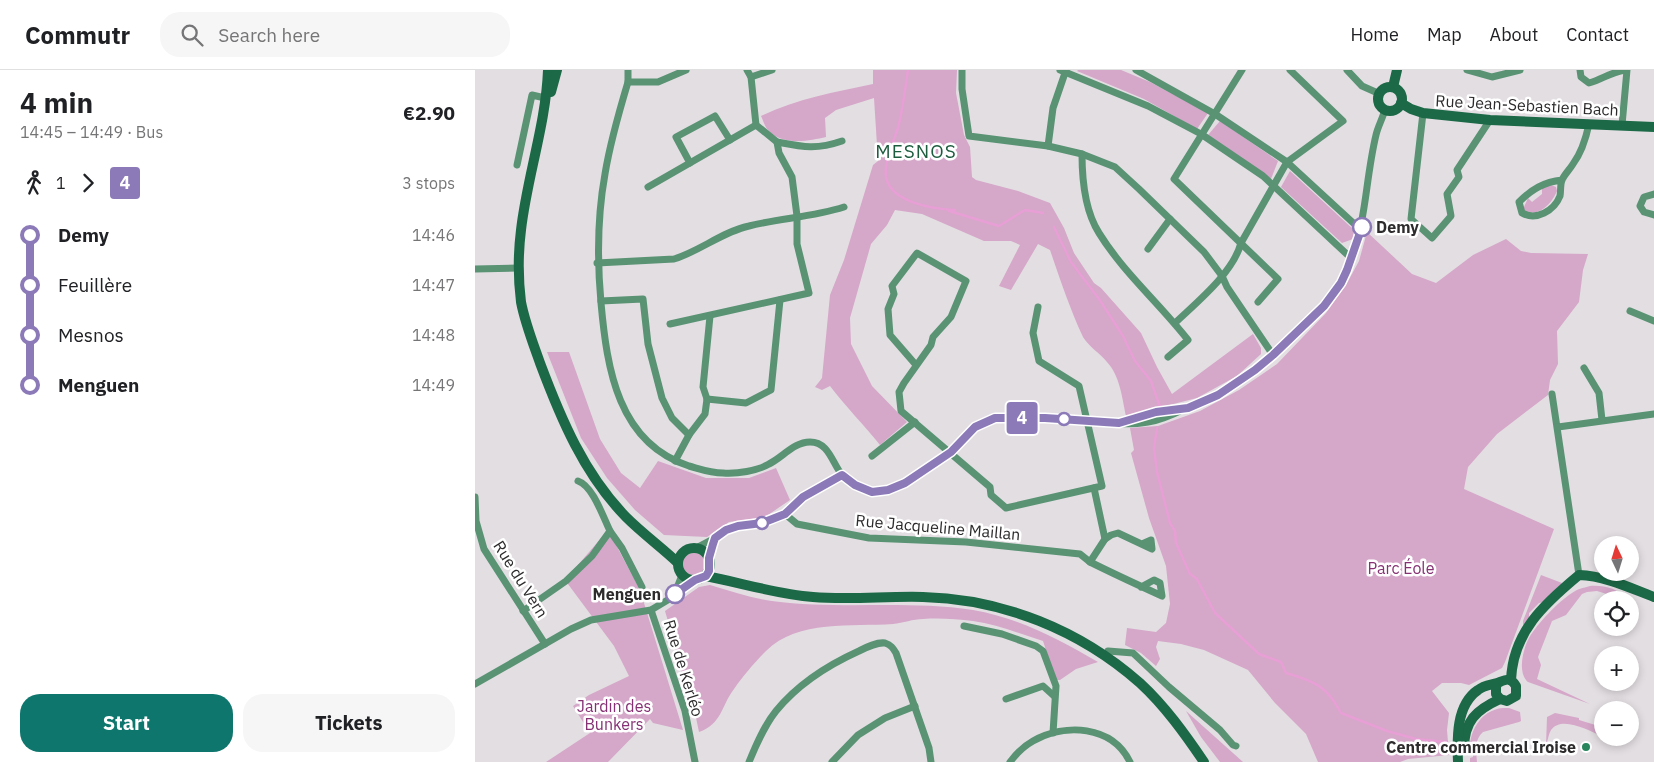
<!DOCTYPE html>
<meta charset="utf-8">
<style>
:root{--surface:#fff;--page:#f6f6f6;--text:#202124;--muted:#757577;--line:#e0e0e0;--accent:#0f766e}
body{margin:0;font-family:"IBM Plex Sans",sans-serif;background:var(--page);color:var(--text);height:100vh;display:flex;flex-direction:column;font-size:19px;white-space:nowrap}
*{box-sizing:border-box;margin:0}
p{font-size:16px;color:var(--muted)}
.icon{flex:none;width:28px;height:28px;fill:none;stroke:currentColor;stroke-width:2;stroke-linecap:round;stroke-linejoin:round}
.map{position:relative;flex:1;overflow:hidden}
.details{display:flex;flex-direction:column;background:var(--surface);width:475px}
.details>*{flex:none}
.badge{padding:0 10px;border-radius:4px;font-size:18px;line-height:32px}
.needle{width:32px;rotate:356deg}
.buttons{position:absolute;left:1119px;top:466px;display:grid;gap:10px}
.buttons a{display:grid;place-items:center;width:45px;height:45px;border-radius:50%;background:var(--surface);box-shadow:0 2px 8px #0003;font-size:25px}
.map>.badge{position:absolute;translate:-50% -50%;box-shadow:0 0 0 2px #fff}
.legs{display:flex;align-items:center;gap:8px;height:55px;padding:0 20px;font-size:16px}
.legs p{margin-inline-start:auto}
.overview{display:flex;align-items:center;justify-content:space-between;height:85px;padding:0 20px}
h1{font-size:28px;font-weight:700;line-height:38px}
.button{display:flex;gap:10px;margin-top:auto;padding:10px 20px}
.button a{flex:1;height:58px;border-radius:20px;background:var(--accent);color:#fff;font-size:20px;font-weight:700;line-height:58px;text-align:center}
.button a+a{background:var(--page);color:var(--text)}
ul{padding:0 20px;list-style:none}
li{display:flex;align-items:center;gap:18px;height:50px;font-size:19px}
li i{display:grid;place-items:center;width:8px;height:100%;margin:0 6px;background:currentColor}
li i::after{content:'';width:12px;height:12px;margin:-6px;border:4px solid;border-radius:50%;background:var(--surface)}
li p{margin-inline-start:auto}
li:first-child i{background:linear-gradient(#0000 50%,currentColor 0)}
li:last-child i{background:linear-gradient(currentColor 50%,#0000 0)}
header{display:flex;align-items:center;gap:30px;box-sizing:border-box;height:70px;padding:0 25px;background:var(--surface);border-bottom:1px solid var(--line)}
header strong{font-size:24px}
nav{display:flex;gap:28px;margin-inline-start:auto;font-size:18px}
.search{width:350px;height:45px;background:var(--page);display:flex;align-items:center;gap:12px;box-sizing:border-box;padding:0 18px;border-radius:20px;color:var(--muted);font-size:19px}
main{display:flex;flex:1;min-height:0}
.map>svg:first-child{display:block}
.green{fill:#d5a7c9}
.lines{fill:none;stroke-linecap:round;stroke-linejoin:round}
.stream{stroke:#e89fd5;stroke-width:2.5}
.street{stroke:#599374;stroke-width:7}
.secondary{stroke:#1c6947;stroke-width:10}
.line-1-casing{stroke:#fff;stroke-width:11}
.line-1{stroke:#8b7ab7;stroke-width:8}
.stop-1-dot{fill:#fff;stroke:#8b7ab7;stroke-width:2.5}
.poi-dot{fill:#28855c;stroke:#fff;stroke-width:2}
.labels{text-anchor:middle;stroke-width:5;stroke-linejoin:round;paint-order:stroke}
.street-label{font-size:16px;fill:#2d2b2c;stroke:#fff}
.stop-label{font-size:16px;font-weight:bold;fill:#2d2b2c;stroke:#fff;text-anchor:start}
.park-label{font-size:16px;fill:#853174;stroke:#fff}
.poi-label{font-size:16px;font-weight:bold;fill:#2d2b2c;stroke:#fff;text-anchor:end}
.quarter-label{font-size:19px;letter-spacing:1px;fill:#1d5c3f;stroke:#fff}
</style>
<header>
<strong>Commutr</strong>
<div class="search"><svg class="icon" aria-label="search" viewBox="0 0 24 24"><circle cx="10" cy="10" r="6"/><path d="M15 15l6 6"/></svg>Search here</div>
<nav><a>Home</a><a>Map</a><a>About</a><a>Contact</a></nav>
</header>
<main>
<section class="details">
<div class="overview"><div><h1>4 min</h1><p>14:45 – 14:49 · Bus</p></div><b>€2.90</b></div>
<div class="legs"><svg class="icon" aria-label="walk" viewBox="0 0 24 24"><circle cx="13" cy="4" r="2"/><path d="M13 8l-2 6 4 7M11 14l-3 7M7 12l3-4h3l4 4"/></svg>1<svg class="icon" aria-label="forward" viewBox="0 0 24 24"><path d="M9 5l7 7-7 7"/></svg><b class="badge" style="background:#8b7ab7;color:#fff">4</b><p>3 stops</p></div>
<ul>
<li><i style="color:#8b7ab7"></i><b>Demy</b><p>14:46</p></li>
<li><i style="color:#8b7ab7"></i><span>Feuillère</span><p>14:47</p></li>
<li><i style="color:#8b7ab7"></i><span>Mesnos</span><p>14:48</p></li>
<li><i style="color:#8b7ab7"></i><b>Menguen</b><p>14:49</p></li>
</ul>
<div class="button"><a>Start</a><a>Tickets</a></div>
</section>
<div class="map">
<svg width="1179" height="692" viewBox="0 0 1179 692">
<rect width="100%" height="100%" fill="#e3dee2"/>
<g class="green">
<path d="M398 0H482L481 23 489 65 495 77 497 107 501 110 543 121 575 133 589 158 599 183 619 213 626 218 666 263 682 297 697 324 778 264 786 278V284L762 306 722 328 651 346C647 327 645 306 632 292 625 283 614 277 608 267 595 239 585 209 575 180L563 174 536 220 524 216 545 175 536 171H509L447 144 420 140 412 155 396 174 375 248 376 274 397 316 432 352 405 375C389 355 371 337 355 316L347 320 340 317 347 308 355 225 369 190 398 95 403 91 399 28 361 40 350 48 351 67C334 71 307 76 293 60 290 57 288 50 286 46 321 29 360 22 398 14Z"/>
<polygon points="603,0 646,0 675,12 733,43 722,59 669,29 602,1"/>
<polygon points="745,51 803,91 796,109 733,65"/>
<polygon points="815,101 879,160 878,169 867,173 806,117"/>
<path d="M1076 115 1081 117 1082 121C1077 133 1064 148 1049 141V137L1053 128 1057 132 1067 124V117Z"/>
<polygon points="892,162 937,204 961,213 998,185 1031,169 1046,181 1056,183 1113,184 1108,200 1104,232 1082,261 1083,294 1075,310 1073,325 1022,364 993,397 989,419 1079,459 1030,592 1027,598 994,615 986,613 967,613 957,621 974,643 972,660 974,685 933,689 925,692 843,692 831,664 800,633 773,600 729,580 706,574 683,571 681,577 685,589 681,596 666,583 650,575 652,558 681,562 691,553 695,534 691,496 674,448 656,383 659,380 655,358 683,356 725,341 764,320 802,294 851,243 871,215 884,191"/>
<polygon points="72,282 94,282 125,369 146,403 165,418 183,391 231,408 274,408 301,398 315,430 290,447 254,452 232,467 189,465 160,440 132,408 106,368"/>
<polygon points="133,460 165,520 208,660 178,653 175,649 133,692 71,692 115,663 98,636 114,625 154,606 139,576 90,510"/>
<circle cx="219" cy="494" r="11"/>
<polygon points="1066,505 1087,513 1069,532 1064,533 1054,543 1054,550 1048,556 1048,551"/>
<path d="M235 515C255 521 276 528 297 531 364 540 431 530 498 540 544 548 583 569 623 592L601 599 585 610H581L568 571C545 564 522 554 498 551 482 549 464 548 448 549 438 549 428 553 418 554 377 557 323 549 291 581 280 592 268 606 259 619 246 636 247 654 224 662L218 633 202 591 199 572 190 541 224 517Z"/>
<path d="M1115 516C1128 515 1144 518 1151 530L1122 521 1112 522 1107 524 1091 545 1077 551 1063 587 1066 595 1062 609 1115 634 1053 612C1042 603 1048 579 1054 568 1062 554 1083 532 1097 523 1102 519 1108 518 1115 516Z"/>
<path d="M1028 638H1034L1045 642 1046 651 1044 652 1008 662C999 670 1001 680 1002 692H995V688L998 687V683H995C993 663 1005 640 1028 638Z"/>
<polygon points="711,641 768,692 745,692 726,667"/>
<path d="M1080 643 1104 648V650L1127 657V666C1114 661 1087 645 1076 660 1073 665 1073 671 1071 675L1072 647Z"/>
</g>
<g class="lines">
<g class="stream">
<path d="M433 0C430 19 428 39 423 58 418 73 409 91 411 107 416 133 459 139 480 140L474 141 524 156 550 140 568 143"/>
<polyline points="579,157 596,192 624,229 648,266 660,291 676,311 685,337"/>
<path d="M682 358 679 378 682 402 695 453 700 461 701 473 715 504 722 509 740 543 784 584 806 592 811 603C839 611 852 616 866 643L912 661 941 669 972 672"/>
</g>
<g class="street">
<path d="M153 0V12C144 42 135 73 130 104 122 148 122 189 126 233 132 299 143 373 214 396 225 399 236 403 248 403 262 404 282 401 294 394 308 387 319 372 335 372 354 372 357 393 367 405 377 416 395 423 410 421 428 418 460 395 474 383 489 372 497 355 516 350 525 347 534 348 543 348 571 348 597 351 625 353 640 354 658 355 673 352 686 350 699 344 711 338 722 334 733 331 743 325 782 304 817 271 847 238 894 187 886 127 901 65 903 56 908 48 910 39"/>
<polyline points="487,0 487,19 494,66 573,76 607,84 640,97 664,119 729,182 747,206 752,217 798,285"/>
<polyline points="585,0 673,36 726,64 788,106 877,189"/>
<polyline points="661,0 740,44 812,92 887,161"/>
<polyline points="767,0 699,109 803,209 783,232"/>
<polyline points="872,0 887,16 905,24"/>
<polyline points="992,0 1017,7 1045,0"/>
<path d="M1105 0 1106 7 1114 13C1128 9 1134 3 1150 0"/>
<polyline points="276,7 297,0"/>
<polyline points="153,12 183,12 211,0"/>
<polyline points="948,43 936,149 957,168 976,146 972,124 984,107 982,100 1015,50"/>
<polyline points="1147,55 1152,0"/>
<path d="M302 72C328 77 341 80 367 71"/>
<polyline points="573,76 578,38 591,0"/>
<path d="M607 84C607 109 610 141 624 163 648 202 684 233 713 270L693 287"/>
<polyline points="215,93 201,67 240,46 255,70"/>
<polyline points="42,95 57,25 70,28"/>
<path d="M1087 110C1069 112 1057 119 1044 132L1047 143C1061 151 1079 141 1085 126 1086 121 1085 115 1087 110 1089 105 1095 99 1098 94 1107 82 1111 68 1114 54"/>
<polyline points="173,117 281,55"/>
<polyline points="1179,124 1169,127 1165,136 1169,142 1179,145"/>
<polyline points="673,179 695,149"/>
<path d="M122 193 199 189C225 181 247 162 274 156 306 148 338 147 369 137"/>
<polyline points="0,199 43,198"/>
<polyline points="126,231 168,229 173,274 187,328 197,348 214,365"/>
<polyline points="1155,241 1179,251"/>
<path d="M700 253C722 232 758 203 766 173L812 92 868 51 815 0"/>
<polyline points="195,254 334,223 322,174 322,146 317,107 304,83 302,72 281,55 276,7 272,0"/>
<polyline points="441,295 415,265 413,239 419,224 417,216 442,183 491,211 476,247 458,267 456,275 429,313 424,322 426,341 515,417 516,425 531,438 627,416 604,316 564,291 558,263 563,237"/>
<polyline points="1109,298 1124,323 1127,350"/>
<polyline points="1077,324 1104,505"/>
<polyline points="232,329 271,333 296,320 305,230"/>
<polyline points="655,351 681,343 708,338"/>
<polyline points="1083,357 1179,344"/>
<polyline points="397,386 440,352"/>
<polyline points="200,391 214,365 230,344 232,329 228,317 235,246"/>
<polyline points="0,427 1,451 9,479 70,574"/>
<polyline points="310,444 322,454 394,468 491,472 605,484 615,492 630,469 619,418"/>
<polyline points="135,461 147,478 167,517"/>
<polyline points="630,469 636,465 643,463 677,479 676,470 667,474"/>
<polyline points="221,478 240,468 251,460 263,456 287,453 310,444 328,427 367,405"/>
<polyline points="234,488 240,469"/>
<path d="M615 492C639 504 663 515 687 526L685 513 679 510 666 517"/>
<polyline points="200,523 207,505"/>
<polyline points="176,540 210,641 220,692"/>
<path d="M48 541 91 511 117 486 135 461C128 447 118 416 103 411"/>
<polyline points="489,556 527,564 561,576 568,581 581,616 578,663"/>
<polyline points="633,581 658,583 694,617 745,660 758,675 761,676"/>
<polyline points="0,614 96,559 116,550 176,540 196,528 220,509"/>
<polyline points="531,629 568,616 579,626"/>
<path d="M274 692C281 675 289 656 301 641 323 614 353 595 384 581 392 577 402 572 410 573 416 575 418 578 421 583L454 678 456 692"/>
<polyline points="357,692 383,665 410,648 440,636"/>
<path d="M535 692C541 684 549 676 558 671 590 653 637 655 655 692"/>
</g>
<g class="secondary">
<path d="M73 0C71 54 52 107 46 160 43 184 43 208 46 232 50 253 58 273 65 293 86 349 109 404 151 447 167 463 186 477 202 492"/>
<polyline points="918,17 922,0"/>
<circle cx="915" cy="29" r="12"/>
<polyline points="76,22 82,0"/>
<polyline points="926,33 936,39 948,43 1015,50 1179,57"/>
<circle cx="219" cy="494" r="16"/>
<path d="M231 506C267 513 301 524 338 527 374 530 411 526 448 527 528 529 605 560 665 613 690 636 710 664 729 692"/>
<path d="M1036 610C1038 562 1069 534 1104 505 1131 506 1155 518 1179 527"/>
<path d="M989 679C989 651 1001 640 1025 629"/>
<path d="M983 692C982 668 981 635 1003 620 1009 615 1015 615 1022 613 1030 610 1035 606 1041 616V626L1032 631 1025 629 1021 624V616L1023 613"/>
</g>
</g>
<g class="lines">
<defs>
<polyline id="line-1" points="200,524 220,510 231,506 234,501 234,488 238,474 240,468 251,460 263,456 287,453 310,444 328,427 367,405 380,415 397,422 413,420 430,413 476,382 500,357 520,348 570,348 644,353 681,342 713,338 743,325 780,300 798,285 849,236 866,213 872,200 887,157"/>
</defs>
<use href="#line-1" class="line-1-casing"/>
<use href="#line-1" class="line-1"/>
</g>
<g class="stop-1-dot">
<circle cx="887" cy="157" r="9"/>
<circle cx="589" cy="349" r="6"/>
<circle cx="287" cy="453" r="6"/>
<circle cx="200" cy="524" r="9"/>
</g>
<circle class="poi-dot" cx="1111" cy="677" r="5"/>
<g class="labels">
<g class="street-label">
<text transform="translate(1052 35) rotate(3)" y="6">Rue Jean-Sebastien Bach</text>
<text transform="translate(463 457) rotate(5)" y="6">Rue Jacqueline Maillan</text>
<text transform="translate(46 509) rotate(58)" y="6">Rue du Vern</text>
<text transform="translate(209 598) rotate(73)" y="6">Rue de Kerléo</text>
</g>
<g class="stop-label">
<text x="901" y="163">Demy</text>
<text x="186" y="530" text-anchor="end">Menguen</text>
</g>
<g class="park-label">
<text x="926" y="504">Parc Éole</text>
<text x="139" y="642">Jardin des<tspan x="139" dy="18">Bunkers</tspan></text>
</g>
<g class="poi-label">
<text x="1101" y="683">Centre commercial Iroise</text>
</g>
<g class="quarter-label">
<text x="441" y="88">MESNOS</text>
</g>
</g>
</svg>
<div class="buttons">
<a><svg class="needle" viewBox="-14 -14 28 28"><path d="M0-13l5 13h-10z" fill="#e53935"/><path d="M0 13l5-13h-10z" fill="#757577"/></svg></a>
<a><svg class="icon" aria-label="locate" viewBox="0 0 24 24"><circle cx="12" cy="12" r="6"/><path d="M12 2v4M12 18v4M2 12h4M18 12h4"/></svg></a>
<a>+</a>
<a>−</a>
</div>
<b class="badge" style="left:547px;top:348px;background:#8b7ab7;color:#fff">4</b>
</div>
</main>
